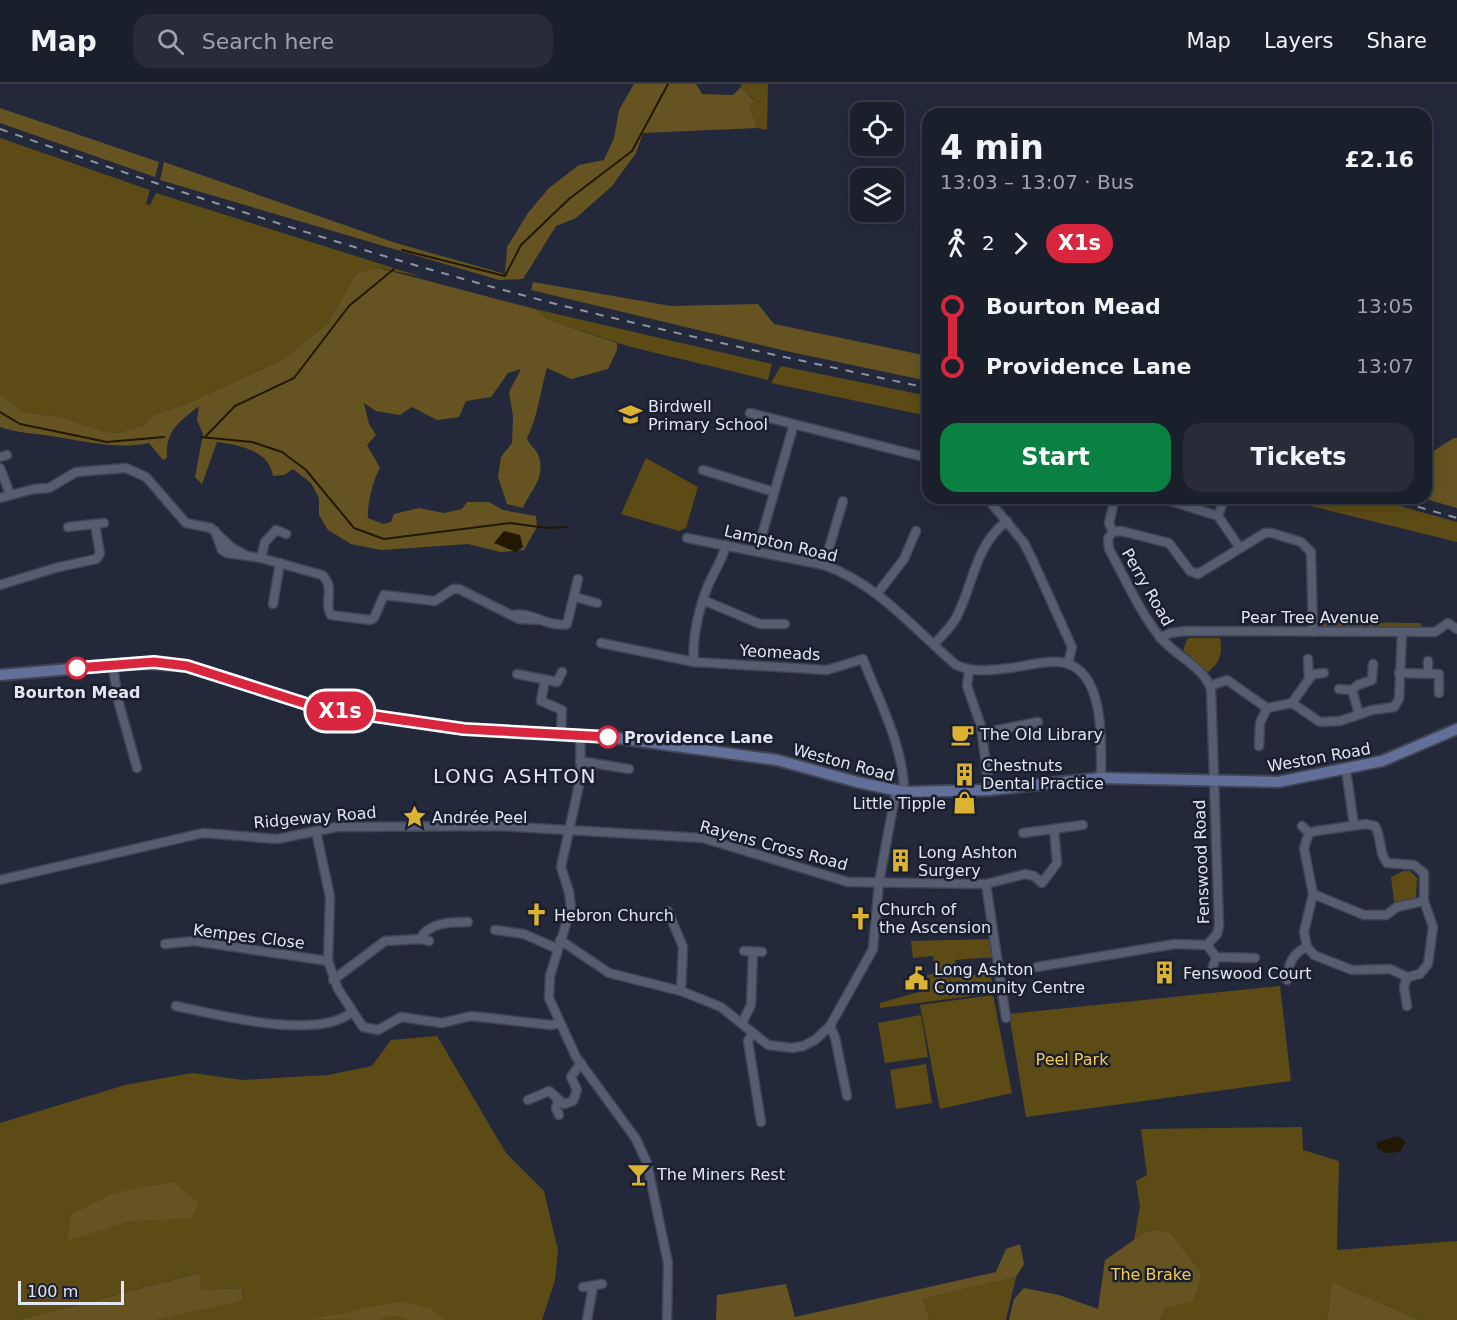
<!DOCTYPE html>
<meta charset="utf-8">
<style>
:root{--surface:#1a1f2c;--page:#272c38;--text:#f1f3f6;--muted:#9fa2a9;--line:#383d48;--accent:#0b8043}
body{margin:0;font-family:"DejaVu Sans",sans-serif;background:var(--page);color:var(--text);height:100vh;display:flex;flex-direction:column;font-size:22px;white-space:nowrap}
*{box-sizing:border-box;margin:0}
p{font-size:20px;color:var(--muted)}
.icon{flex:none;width:33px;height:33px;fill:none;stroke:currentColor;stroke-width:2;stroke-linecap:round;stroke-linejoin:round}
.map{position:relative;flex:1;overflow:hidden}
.sheet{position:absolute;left:922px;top:24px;width:510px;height:396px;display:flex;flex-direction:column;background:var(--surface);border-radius:18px;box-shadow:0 3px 15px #0003,0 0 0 2px var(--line)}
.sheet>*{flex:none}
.badge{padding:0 12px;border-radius:20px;font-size:21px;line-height:39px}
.controls{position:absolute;left:850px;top:18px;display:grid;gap:12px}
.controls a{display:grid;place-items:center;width:54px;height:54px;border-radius:12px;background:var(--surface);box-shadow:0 3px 15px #0003,0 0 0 2px var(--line);font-size:30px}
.scale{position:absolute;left:18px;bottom:15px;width:106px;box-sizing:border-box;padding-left:6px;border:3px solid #e1e6f2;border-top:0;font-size:16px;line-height:21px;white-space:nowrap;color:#e1e6f2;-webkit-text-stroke:4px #1a1f30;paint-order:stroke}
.map>.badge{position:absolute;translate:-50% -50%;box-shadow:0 0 0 3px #fff}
.legs{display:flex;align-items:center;gap:9px;height:66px;padding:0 18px;font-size:20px}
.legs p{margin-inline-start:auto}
.overview{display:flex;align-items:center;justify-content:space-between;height:102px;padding:0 18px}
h1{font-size:33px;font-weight:600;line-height:45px}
.cta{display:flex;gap:12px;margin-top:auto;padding:12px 18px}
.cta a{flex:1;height:69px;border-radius:18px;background:var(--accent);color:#fff;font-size:24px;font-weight:600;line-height:69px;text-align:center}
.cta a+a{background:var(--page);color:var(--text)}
ul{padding:0 18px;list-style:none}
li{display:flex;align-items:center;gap:21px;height:60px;font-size:22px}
li i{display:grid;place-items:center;width:9px;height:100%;margin:0 8px;background:currentColor}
li i::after{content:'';width:15px;height:15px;margin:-8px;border:4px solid;border-radius:50%;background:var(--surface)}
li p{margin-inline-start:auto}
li:first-child i{background:linear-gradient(#0000 50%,currentColor 0)}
li:last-child i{background:linear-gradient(currentColor 50%,#0000 0)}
header{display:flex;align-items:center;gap:36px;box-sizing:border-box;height:84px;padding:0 30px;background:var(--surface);border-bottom:2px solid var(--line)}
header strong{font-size:28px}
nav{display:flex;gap:33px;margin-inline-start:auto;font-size:21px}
.search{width:420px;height:54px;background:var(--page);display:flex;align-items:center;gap:15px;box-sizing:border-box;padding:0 21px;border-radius:18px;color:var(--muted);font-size:22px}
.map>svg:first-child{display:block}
.green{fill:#5d4b16}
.forest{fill:#655422}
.water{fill:#221800}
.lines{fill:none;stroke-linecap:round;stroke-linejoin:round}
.stream{stroke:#221800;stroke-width:2}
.street-casing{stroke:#404453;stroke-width:11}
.secondary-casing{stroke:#404453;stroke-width:14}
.street{stroke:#565d71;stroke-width:8}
.secondary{stroke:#626f99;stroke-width:10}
.rail{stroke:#8d93a1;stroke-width:2;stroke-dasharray:8 8;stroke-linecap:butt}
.line-1-casing{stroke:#fff;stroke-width:14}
.line-1{stroke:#d7263d;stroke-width:9}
.stop-1-dot{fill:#fff;stroke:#d7263d;stroke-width:3}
.labels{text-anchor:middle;stroke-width:5;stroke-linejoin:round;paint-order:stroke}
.poi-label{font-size:16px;fill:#e1e6f2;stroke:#1a1f30;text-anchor:start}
.street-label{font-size:16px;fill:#e1e6f2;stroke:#1a1f30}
.stop-label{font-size:16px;font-weight:bold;fill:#e1e6f2;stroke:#1a1f30}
.park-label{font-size:16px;fill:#f6ca4b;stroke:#1a1f30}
.quarter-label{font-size:20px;letter-spacing:1.5px;fill:#e1e6f2;stroke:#1a1f30}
</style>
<header>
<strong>Map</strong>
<div class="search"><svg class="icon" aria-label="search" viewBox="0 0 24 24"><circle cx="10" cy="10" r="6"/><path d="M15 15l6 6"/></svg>Search here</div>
<nav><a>Map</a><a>Layers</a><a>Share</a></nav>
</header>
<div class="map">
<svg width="1457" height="1236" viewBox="0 0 1457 1236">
<rect width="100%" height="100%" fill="#23293b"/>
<g class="green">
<polygon points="741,0 768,0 767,46 757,44 750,23 754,15 741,3"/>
<polygon points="0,54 150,106 146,120 150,121 156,109 422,193 380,184 356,190 328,239 282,276 186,320 154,331 142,342 117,349 106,348 59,333 22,328 0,310"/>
<polygon points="535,225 772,280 768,296 631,263 549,236"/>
<polygon points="781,282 928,312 928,332 771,299"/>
<polygon points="646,374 698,403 686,444 679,447 621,430"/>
<polygon points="1278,414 1371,414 1457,438 1457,458"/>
<polygon points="1317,538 1421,539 1421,545 1323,544"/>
<path d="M1188 554H1220C1223 569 1220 579 1208 588L1183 566Z"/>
<polygon points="1403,787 1410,787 1417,794 1416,814 1394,818 1391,793"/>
<polygon points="992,855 996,873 955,876 958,893 990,888 994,909 880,924 880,919 929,905 927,891 935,889 933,872 913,874 911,857"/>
<polygon points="1280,902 1291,997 1026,1033 1009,930"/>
<polygon points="993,911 1012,1009 940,1025 920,921"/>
<polygon points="921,931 928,973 885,979 878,939"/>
<polygon points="437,952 506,1069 544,1107 558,1166 555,1196 542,1236 156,1236 244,1215 241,1204 201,1206 198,1189 19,1236 0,1236 0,1039 125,1001 192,989 243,996 328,991 372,982 391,956"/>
<polygon points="926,980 932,1019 896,1025 890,986"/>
<polygon points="1302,1043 1303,1066 1339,1077 1337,1166 1457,1157 1457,1236 1420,1236 1332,1198 1327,1236 1160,1236 1165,1224 1201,1188 1171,1150 1144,1149 1134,1156 1140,1123 1136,1097 1147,1091 1141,1045"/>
<polygon points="1016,1193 1006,1236 928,1236 921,1215"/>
</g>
<g class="forest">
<polygon points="634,0 696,0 702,10 733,11 741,3 754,16 750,23 757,44 643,49 636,69 612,102 576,134 556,142 523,195 499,196 160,96 164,78 396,159 505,190 507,163 528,129 549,104 579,81 604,76 614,54 619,26"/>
<polygon points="0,24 159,78 155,93 0,39"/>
<path d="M379 184 535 225 549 236 617 259V266L608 285 571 295 547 284C540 307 538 333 527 354 529 362 537 365 539 373 545 396 531 405 523 424L507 420 498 393 501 373 512 359 513 332 509 308 521 285 508 289 491 313 466 317 459 333 437 336 412 323 400 331 376 327 364 319 369 340 376 351 367 361 380 384C373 396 367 420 368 434L383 440 391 438 394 430 419 424 444 429 462 425 467 418H489L503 426 536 432 537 443 524 466 501 468 468 460 381 466 351 460 328 446 319 431V414L311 399 293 385 284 391 273 392C269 366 239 361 217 358L202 400 195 393 203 350 197 336 199 322C179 338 165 347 167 374L163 376 149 359C115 366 85 357 51 352 33 349 17 349 0 343V310L22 328 59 333 106 348 117 349 142 342 154 331 186 320 282 276 328 239 356 190Z"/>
<polygon points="533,198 671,222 758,220 774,240 928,272 928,297 786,267 531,206"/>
<polygon points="1454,354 1457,354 1457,424 1422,414 1426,414 1427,371"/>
<polygon points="174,1098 199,1120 191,1134 131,1137 68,1156 71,1131 115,1109"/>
<polygon points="1157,1146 1171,1150 1201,1188 1199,1200 1192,1218 1165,1224 1160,1236 1009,1236 1014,1215 1024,1204 1059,1211 1098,1225 1105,1176 1144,1149"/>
<polygon points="1020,1160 1024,1180 1016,1193 922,1215 929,1236 716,1236 717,1211 786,1200 795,1233 996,1188 1006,1165"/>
<polygon points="199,1189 201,1206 241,1204 244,1216 156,1236 19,1236"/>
<polygon points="1332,1198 1420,1236 1327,1236"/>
<path d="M407 1218 430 1225 446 1236C435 1236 422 1236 412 1236 400 1234 391 1227 380 1236L310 1235C343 1232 374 1219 407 1218Z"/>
</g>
<g class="water">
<polygon points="504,447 520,451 523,463 516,468 494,459"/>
<polygon points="1398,1052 1406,1058 1400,1068 1386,1069 1377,1064 1377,1058"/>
</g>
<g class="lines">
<g class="stream">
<polyline points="402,166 505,192 521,161 569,115 632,67 668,0"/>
<polyline points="0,328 20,340 107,358 164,353"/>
<polyline points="200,353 252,358 282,368 306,386 354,444 384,455 510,439 547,444 568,443"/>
<polyline points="205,353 235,322 294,294 349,222 394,185"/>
</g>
<defs>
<g id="street">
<polyline points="750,329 928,374"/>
<polyline points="0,373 7,371"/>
<polyline points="0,384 10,410"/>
<polyline points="703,386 774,408"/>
<polyline points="0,414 34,405 49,404 76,388 126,384 146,393 186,439 211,444 232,464 244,470"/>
<polyline points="987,414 1024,459 1033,477 1072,563 1068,580"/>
<polyline points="1161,414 1218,432 1240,464"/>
<polyline points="1218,432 1223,418"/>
<polyline points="68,443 104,439"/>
<path d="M215 447 222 466 227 469 261 474 322 491C336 504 323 518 331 531L370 536 374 534 384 511 435 517 453 505H459L519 535 539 536"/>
<polyline points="1113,448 1121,447 1169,459 1190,487 1198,490 1265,449 1272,449 1301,458 1311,468 1313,548"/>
<polyline points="1113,448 1109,439 1115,414"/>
<path d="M687 454 824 481C878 500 914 545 956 581 975 589 990 586 1010 584 1027 582 1048 575 1065 579 1106 589 1101 662 1101 694"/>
<polyline points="757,468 794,340"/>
<polyline points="261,474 265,458 276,446 286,450"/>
<polyline points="824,481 843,417"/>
<polyline points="0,501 55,484 96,475 100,470 95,440"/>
<polyline points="877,510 904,475 916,447"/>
<polyline points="575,513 597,519"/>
<polyline points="703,516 760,540 785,540"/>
<polyline points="273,520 280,479"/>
<path d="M513 531C531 527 548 544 567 540L578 495"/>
<polyline points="1160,554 1170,549 1186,547 1435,548 1448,539 1457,545"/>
<path d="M601 559 694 578 827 586 863 575C879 617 904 663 904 708"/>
<path d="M935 559C942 552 951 543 956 534 974 500 974 462 1007 437"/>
<polyline points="1428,577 1428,589"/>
<path d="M694 578C692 553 698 528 707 504 713 489 722 477 726 461"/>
<polyline points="113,582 118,616 137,684"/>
<polyline points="969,586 967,602 981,642 989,706"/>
<polyline points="1399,589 1439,590 1439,609"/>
<polyline points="517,590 557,598 562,588"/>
<polyline points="1309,595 1314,590 1324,589"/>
<polyline points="545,596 541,617 562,626 561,649"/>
<polyline points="1210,602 1227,596 1267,624 1292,619 1320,638 1340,637 1372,626 1394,623 1399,615 1402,549"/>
<polyline points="1339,605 1352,606"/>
<polyline points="1292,619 1309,595 1308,575"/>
<polyline points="1359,630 1352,606 1358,601 1372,596 1373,580"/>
<polyline points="982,649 1038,638"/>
<polyline points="580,650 581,692 561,783 569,808 571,824 550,892 549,914 576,973 636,1055 647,1079 668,1179 667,1236"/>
<polyline points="1259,662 1260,639 1267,624"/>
<polyline points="580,677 629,685"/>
<polyline points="1346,686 1354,741"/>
<path d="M1366 740 1375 742C1382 753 1378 768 1387 779L1414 781 1424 789V817L1433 843 1428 880 1420 890 1407 893 1390 885 1352 886 1314 871 1307 863 1304 848 1313 810 1304 764 1309 749 1316 747Z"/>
<polyline points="1302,742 1309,749"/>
<polyline points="316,747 330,813 328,877 338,905 363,943 378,946 401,933 442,939 471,932 551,941 560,939"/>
<polyline points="1023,749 1083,741"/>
<polyline points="0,796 203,749 277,755 337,743 499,742 703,754 848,798 986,800 1025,790 1034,792 1042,799 1057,779 1054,745"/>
<polyline points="986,800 1006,934"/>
<polyline points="1313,810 1364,831 1386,831 1397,823 1424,817"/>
<polyline points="668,827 683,863 681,907"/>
<polyline points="495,846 524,850 558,865"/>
<polyline points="560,856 609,889 681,907 721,923 768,961 792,964 803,962 815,956 830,942 873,865 879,798 896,707"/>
<path d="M429 857 420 855C429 838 451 838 468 838"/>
<polyline points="165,860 194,857 328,877"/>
<polyline points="1207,861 1216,873 1255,874"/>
<polyline points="744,867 762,868"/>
<path d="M1037 883 1175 860 1207 861 1217 850 1219 842 1211 605C1203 582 1175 572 1160 553 1139 527 1125 494 1109 465L1108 454 1113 448"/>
<polyline points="1212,885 1216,873"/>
<polyline points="1407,893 1404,903 1407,922"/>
<polyline points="333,896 385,857 420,855"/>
<path d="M1287 896C1288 881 1292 869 1307 863"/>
<path d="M176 922C218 931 317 957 352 928"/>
<polyline points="742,939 751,921 753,868"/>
<polyline points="830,942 835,953 847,1012"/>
<polyline points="752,949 748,957 761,1038"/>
<polyline points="528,1016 549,1007 564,1020 573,1017 577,1006 571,993 581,979"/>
<polyline points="558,1016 556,1024 559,1031"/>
<polyline points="583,1203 602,1200"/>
<polyline points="587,1236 593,1202"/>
</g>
<polyline id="secondary" points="0,591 139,579 187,582 319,624 464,645 617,654 777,676 857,698 904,708 989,706 1100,694 1278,698 1382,677 1457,645"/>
</defs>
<use href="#street" class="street-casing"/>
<use href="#secondary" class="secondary-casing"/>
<use href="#street" class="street"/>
<use href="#secondary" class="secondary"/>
<g class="rail">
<path d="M0 45C186 111 373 173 564 222 685 252 807 278 928 304"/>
<polyline points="1387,414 1457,434"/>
</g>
</g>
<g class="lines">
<defs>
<polyline id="line-1" points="77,584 154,578 187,582 319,624 464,645 608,653"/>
</defs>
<use href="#line-1" class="line-1-casing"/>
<use href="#line-1" class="line-1"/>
</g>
<defs>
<symbol id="school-bare" viewBox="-9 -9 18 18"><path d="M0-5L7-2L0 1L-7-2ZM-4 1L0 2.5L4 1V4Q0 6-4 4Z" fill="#dcb233" stroke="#1a1f30" stroke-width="2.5" paint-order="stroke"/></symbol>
<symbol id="cafe-bare" viewBox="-9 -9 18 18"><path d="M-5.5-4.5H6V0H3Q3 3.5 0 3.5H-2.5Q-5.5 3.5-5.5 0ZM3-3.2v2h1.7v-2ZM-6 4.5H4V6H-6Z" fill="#dcb233" stroke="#1a1f30" stroke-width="2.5" paint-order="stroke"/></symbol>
<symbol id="building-bare" viewBox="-9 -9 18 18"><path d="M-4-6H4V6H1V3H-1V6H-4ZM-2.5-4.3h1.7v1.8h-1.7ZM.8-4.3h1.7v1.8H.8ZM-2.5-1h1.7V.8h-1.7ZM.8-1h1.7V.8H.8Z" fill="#dcb233" stroke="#1a1f30" stroke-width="2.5" paint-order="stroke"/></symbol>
<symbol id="shop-bare" viewBox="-9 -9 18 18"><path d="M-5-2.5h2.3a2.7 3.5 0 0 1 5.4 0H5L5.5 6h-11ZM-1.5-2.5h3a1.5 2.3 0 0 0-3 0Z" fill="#dcb233" stroke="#1a1f30" stroke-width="2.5" paint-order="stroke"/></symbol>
<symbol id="sight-bare" viewBox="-9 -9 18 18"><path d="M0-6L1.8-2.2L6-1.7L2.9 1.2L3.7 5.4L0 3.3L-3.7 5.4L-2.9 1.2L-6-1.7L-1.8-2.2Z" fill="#dcb233" stroke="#1a1f30" stroke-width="2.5" paint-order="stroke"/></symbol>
<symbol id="church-bare" viewBox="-9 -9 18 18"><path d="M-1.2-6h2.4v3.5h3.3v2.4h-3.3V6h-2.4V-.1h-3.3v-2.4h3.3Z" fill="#dcb233" stroke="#1a1f30" stroke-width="2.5" paint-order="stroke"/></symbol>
<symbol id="civic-bare" viewBox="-9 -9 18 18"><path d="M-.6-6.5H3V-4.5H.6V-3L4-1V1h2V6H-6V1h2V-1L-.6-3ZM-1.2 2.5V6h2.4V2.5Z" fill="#dcb233" stroke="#1a1f30" stroke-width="2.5" paint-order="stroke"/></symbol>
<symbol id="bar-bare" viewBox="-9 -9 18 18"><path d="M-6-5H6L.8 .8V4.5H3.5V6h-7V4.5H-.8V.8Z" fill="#dcb233" stroke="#1a1f30" stroke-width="2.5" paint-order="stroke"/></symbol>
</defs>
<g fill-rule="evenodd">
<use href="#school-bare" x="614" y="314" width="33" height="33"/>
<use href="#cafe-bare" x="946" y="634" width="33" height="33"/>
<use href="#building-bare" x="948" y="674" width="33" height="33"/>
<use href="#shop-bare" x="948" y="702" width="33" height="33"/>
<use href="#sight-bare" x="398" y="716" width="33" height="33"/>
<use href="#building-bare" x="884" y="760" width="33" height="33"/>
<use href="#church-bare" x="520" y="814" width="33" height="33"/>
<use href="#church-bare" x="844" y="818" width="33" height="33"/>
<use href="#building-bare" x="1148" y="872" width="33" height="33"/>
<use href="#civic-bare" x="900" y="878" width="33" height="33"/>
<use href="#bar-bare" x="622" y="1074" width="33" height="33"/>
</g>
<g class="stop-1-dot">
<circle cx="77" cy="584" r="10"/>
<circle cx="608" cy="653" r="10"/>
</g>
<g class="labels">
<g class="poi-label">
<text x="648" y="328">Birdwell<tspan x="648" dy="18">Primary School</tspan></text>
<text x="980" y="656">The Old Library</text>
<text x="982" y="687">Chestnuts<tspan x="982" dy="18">Dental Practice</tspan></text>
<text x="946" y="725" text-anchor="end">Little Tipple</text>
<text x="432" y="739">Andrée Peel</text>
<text x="918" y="774">Long Ashton<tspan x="918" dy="18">Surgery</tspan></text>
<text x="879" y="831">Church of<tspan x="879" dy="18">the Ascension</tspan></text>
<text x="554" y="837">Hebron Church</text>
<text x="934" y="891">Long Ashton<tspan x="934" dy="18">Community Centre</tspan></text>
<text x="1183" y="895">Fenswood Court</text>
<text x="657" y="1096">The Miners Rest</text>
</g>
<g class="street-label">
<text transform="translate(781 459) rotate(13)" y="6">Lampton Road</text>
<text transform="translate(1148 503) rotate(60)" y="6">Perry Road</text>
<text x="1310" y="539">Pear Tree Avenue</text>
<text transform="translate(780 568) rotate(3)" y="6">Yeomeads</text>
<text transform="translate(1319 673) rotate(-10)" y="6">Weston Road</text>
<text transform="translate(844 678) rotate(15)" y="6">Weston Road</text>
<text transform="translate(315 733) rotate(-5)" y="6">Ridgeway Road</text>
<text transform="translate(774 761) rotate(15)" y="6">Rayens Cross Road</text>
<text transform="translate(1201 778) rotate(-92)" y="6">Fenswood Road</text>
<text transform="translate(249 852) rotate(7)" y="6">Kempes Close</text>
</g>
<g class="stop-label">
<text x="77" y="614">Bourton Mead</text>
<text x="624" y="659" text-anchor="start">Providence Lane</text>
</g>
<g class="park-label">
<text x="1072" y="981">Peel Park</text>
<text x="1151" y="1196">The Brake</text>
</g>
<g class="quarter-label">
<text x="515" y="699">LONG ASHTON</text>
</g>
</g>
</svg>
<div class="controls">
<a><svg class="icon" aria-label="locate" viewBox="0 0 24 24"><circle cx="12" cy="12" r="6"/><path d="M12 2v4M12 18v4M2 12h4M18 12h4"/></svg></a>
<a><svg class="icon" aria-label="layers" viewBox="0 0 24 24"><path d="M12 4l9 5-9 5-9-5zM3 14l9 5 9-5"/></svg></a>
</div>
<div class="scale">100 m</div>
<b class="badge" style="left:340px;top:627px;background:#d7263d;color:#fff">X1s</b>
<section class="sheet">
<div class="overview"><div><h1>4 min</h1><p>13:03 – 13:07 · Bus</p></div><b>£2.16</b></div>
<div class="legs"><svg class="icon" aria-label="walk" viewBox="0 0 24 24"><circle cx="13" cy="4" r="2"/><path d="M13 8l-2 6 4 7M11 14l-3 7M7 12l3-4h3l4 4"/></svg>2<svg class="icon" aria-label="forward" viewBox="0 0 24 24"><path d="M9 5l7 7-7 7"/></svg><b class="badge" style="background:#d7263d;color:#fff">X1s</b></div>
<ul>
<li><i style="color:#d7263d"></i><b>Bourton Mead</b><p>13:05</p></li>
<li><i style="color:#d7263d"></i><b>Providence Lane</b><p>13:07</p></li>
</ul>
<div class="cta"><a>Start</a><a>Tickets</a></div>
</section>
</div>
